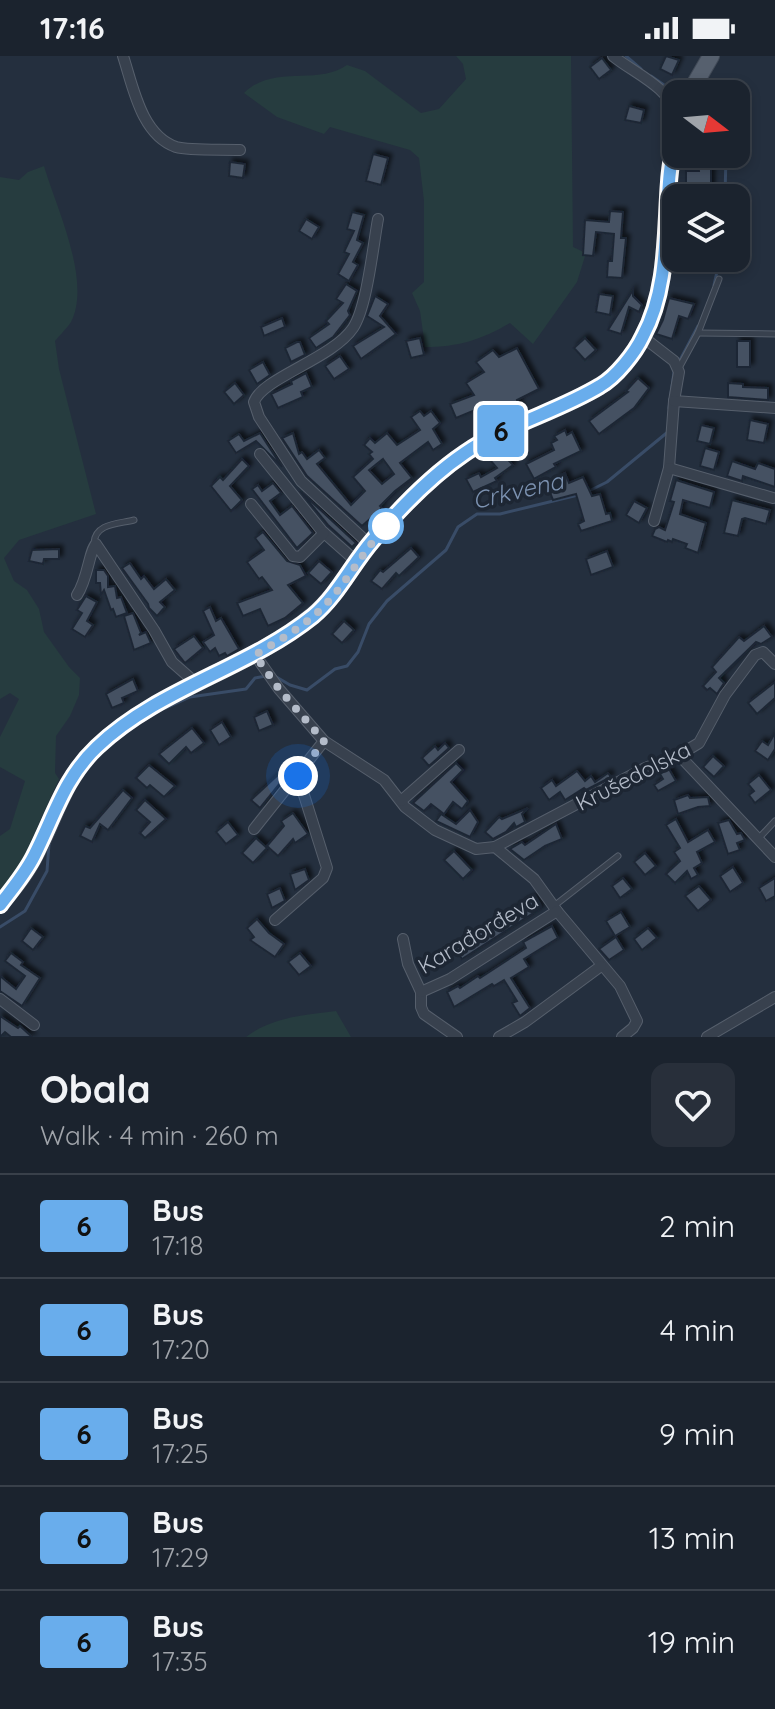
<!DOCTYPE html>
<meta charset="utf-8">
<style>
:root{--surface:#1b232e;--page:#282f3a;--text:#f1f3f6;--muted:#a0a4aa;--line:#39404a}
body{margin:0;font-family:Quicksand,sans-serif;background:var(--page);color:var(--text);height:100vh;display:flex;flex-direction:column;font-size:30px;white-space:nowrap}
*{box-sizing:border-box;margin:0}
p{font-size:26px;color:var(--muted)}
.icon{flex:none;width:44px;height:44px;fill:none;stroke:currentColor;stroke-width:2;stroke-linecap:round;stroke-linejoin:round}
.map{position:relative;height:981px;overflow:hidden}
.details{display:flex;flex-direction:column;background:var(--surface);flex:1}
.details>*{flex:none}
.badge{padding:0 16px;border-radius:6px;font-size:28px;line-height:52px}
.needle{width:52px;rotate:106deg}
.tools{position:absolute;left:662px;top:24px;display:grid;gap:16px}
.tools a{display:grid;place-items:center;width:88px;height:88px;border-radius:16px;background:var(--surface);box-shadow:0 4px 12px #0003,0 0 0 2px var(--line);font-size:40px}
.you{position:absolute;width:40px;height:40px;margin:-20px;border:6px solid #fff;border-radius:50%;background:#1a73e8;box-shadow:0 0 0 12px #1a73e833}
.map>.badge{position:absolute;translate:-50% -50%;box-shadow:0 0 0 4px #fff}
.round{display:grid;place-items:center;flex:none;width:84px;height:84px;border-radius:16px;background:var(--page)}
.head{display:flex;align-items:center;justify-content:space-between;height:136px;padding:0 40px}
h1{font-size:38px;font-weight:700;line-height:60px}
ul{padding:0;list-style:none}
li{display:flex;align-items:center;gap:24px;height:104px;padding:0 40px;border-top:2px solid var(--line)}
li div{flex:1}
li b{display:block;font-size:30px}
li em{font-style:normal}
li .badge{min-width:88px;font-weight:700;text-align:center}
.status{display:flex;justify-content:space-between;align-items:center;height:56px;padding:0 40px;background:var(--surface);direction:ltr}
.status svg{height:22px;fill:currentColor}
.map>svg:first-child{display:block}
.green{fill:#263c3f}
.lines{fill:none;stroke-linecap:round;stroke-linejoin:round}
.stream{stroke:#394c67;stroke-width:3}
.building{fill:#455162;stroke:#1f2835;stroke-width:2;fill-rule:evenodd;filter:url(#shadow)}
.lane-casing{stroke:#565f6c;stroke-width:7}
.street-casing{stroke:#565f6c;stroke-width:12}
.primary-casing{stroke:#414a57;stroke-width:18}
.lane{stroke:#38414e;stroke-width:5}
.street{stroke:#38414e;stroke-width:10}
.primary{stroke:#56606e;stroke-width:16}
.line-casing{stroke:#fff;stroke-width:18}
.line{stroke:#69adec;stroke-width:12}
.walk{stroke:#b4bcc9;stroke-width:8;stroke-dasharray:0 14.4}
.stop-dot{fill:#fff;stroke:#69adec;stroke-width:4}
.labels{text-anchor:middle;stroke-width:7;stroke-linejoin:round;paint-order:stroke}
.street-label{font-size:22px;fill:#b4bcc9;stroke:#1d2633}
.water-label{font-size:24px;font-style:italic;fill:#7c92b1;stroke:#1d2633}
</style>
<div class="status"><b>17:16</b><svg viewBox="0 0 49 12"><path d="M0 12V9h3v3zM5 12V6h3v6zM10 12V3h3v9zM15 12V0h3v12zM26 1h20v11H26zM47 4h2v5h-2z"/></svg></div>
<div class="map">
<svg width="775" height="981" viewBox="0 0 775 981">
<defs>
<filter id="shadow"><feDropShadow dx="3.5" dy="-3.5" stdDeviation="2" flood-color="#0009"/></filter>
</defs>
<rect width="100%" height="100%" fill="#242f3e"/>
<g class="green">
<path d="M456 0H571L573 191 586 197 577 226 533 288 510 267C481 284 458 291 425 291L420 255 412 237 424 226V145L419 102 410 94 330 71 324 78 277 61 244 37C273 8 318 30 347 9L365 15 421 57 439 53 466 23 463 8Z"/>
<path d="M44 110C56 151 92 225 71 266 67 272 60 279 55 285L59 313 96 458 19 484 4 502 14 525 27 534 39 553 44 576 69 611 80 622 79 639 70 660 56 680 55 717 59 723 22 805 0 836V780L10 773 25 725 0 711V681L19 643 10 637 0 643V121L19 124 28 116Z"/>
<path d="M336 955 351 981H246C272 961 304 959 336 955Z"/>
</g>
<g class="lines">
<g class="stream">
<polyline points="626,0 641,13"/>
<polyline points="651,20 677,38"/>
<polyline points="725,142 726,98"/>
<polyline points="714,229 720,202"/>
<polyline points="679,306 698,270"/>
<polyline points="669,352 674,316"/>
<polyline points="589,435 607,426 669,375"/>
<polyline points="273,619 290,629 307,634 335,613 347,610 358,596 369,568 387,545 446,494 458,471 477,458 500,458 578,439"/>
<polyline points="166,652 190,641 246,633 255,622 266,620"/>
<polyline points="0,871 25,855 47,815 49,788"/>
</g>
</g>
<g class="building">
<polygon points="666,0 679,4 672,19 660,13"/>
<polygon points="602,2 611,14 599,23 590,11"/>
<polygon points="629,50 644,54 641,67 625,64"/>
<polygon points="373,98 388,102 381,129 366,125"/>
<polygon points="711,100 711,141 697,142 697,133 686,133 686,115 699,115 698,101"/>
<polygon points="230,106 245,108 243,122 229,120"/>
<polygon points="610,155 623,156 621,182 626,182 622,222 607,221 608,205 612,205 614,178 596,176 593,200 583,199 585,164 609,166"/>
<polygon points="352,156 364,159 357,184 363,187 353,206 358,209 349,225 338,218 349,198 344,196 354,175 347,173"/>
<polygon points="306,163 319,171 312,183 299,175"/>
<polygon points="346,228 357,235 348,255 350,259 333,281 316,292 309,282 329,268 326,265 343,247 336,243"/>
<polygon points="633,234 633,240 642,249 639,256 629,251 621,278 608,274"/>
<polygon points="599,238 613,240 610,259 596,256"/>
<polygon points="375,240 388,248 380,260 396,278 361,303 353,290 384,271 367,260"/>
<polygon points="669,242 694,248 688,263 679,260 672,283 656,278 663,264"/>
<polygon points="282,262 285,271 264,280 261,271"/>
<polygon points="420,282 424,299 411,302 406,285"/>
<polygon points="585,282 596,294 585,304 574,292"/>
<rect x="737" y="285" width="13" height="26"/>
<polygon points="297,286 300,286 305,299 291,306 285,292"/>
<polygon points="517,292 539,333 517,344 521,354 509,358 506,350 484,360 480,352 456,362 450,348 474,339 466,327 484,316 476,306 493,294 499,301"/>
<polygon points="340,300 349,313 334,323 325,310"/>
<polygon points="263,306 270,319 257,328 249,314"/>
<polygon points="306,317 312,331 301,336 303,341 278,352 271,338 292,328 291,325"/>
<polygon points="638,322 649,332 634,352 599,378 589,365 628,336 626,335"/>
<polygon points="235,327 244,339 234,348 224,336"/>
<polygon points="728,327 743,328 743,331 768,332 768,344 728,341"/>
<path d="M420 355 424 360 431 355 440 367 433 373 442 388 433 394 428 386 400 407 412 422 395 435 380 450 382 452 362 470 307 420 282 382 293 377 299 398 302 396 307 403 319 394 325 402 317 408 351 449 365 435 353 421 373 403 369 398 372 396 364 389 370 382 375 387 387 377 397 389 420 374 411 361ZM383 403 394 418 382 428 369 414Z"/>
<polygon points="750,364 768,368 764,387 747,384"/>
<polygon points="701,369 714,372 710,388 697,385"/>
<polygon points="565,374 567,379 572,376 581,395 554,408 556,411 534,423 526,408 554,394 551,387 557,384 554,380"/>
<polygon points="260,377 282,411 256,385 236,397 228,385 239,378 244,385"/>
<polygon points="705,392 719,396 714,414 700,410"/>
<polygon points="501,396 513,409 495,422 497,425 473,436 466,423 479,417 481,421 497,412 490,404"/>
<polygon points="242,403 249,410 230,430 242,444 231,455 211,430 220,421 223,424"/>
<polygon points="732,405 755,413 758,407 775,413 775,431 743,420 742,425 727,420"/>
<polygon points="565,417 569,427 583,421 592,440 600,438 606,458 610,457 612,465 581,475 578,468 584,465 576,438 553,444 550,436 561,432 557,421"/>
<polygon points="676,424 714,436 710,452 683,444 680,458 706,467 698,497 685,492 687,488 673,483 672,486 668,484 667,486 652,480 655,473 659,471 665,474 674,446 670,445"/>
<polygon points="273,427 281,437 270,445 280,459 292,450 313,477 297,492 252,433 258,429 262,435"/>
<polygon points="300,435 356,487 352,491 328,469"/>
<polygon points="732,444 770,454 766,468 745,462 742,463 738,480 724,477"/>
<polygon points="634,445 647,452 639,467 626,459"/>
<polygon points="263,476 287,505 300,509 306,520 288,529 303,547 285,562 268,570 260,553 243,560 237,547 272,534 262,521 259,523 247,506 264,494 255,482"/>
<polygon points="411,492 419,501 399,520 396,517 382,533 371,525 380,514 383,516"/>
<polygon points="59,493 59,503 44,503 43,508 29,505 32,494"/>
<polygon points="607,495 613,511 591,519 586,503"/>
<polygon points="319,505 332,516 321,528 308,517"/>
<polygon points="130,507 141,523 144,520 154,533 166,523 175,534 160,546 165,551 157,560 149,552 148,548 122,512"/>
<polygon points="96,514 104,514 108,520 108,531 115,530 117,542 121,541 127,557 116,561 113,553 111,554 104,534 101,539 100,527 96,527"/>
<polygon points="86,540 97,546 87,565 93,569 85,581 72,573 82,557 77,554"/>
<polygon points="210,551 216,565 221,562 239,593 227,600 225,597 219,600 215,592 210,596 203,586 214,579 203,555"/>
<polygon points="133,557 141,577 139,579 146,576 151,587 134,594 124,560"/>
<polygon points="344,565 354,574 342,587 332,578"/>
<polygon points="764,570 772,581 761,588 756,586 719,622 724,627 717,638 710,632 707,634 703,630 716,616 712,611 739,581 744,585"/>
<polygon points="194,580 203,592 185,607 174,593"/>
<polygon points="133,623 138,635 122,642 124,647 112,652 106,638"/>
<polygon points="775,626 775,642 757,658 748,647"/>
<polygon points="267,655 273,669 259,675 254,661"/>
<polygon points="222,666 231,681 219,689 210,674"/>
<polygon points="192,672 204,687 191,697 186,691 169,708 159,698"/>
<polygon points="775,677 775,693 768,704 755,695 762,685 768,689"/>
<polygon points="445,687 449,692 429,710 422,702 435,690 438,694"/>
<polygon points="713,700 724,710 714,721 703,711"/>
<polygon points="456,707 463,714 451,726 468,745 462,753 453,746 444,758 431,748 424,755 413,747"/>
<polygon points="149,709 175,730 164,741 150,729 147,732 136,722"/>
<polygon points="669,713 676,725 658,735 654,729 663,723 660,718"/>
<polygon points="577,715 585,725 591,720 595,726 608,717 611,721 586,734 584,732 565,744 560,736 549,744 541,732 552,724 556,730"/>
<polygon points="280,717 285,721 260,752 251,744"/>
<polygon points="759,719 771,734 755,747 749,739 754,735 748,728"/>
<polygon points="123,734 132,742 108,774 100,768 92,786 80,780 85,770 90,772"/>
<polygon points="688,739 690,742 708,741 710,750 698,751 678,758 674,744"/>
<polygon points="145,744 166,763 145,782 140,777 150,766 136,754"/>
<polygon points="528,752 522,758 525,766 516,771 514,767 506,776 493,783 485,776 499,761 502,763"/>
<polygon points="470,754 478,766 470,781 436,765 441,758 456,768"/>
<polygon points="293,757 308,778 295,787 293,783 278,800 267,790 284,770 281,765"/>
<polygon points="676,763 688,786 708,774 715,786 697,796 702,807 694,812 698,819 691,823 687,815 675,827 666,818 680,805 674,796 680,792 666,769"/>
<polygon points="729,764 737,778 741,777 745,784 737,787 740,794 728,798 718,767"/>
<polygon points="228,766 238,779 226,788 216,776"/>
<polygon points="556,768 562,783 545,790 524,804 510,793 522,786 525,789"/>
<polygon points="256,782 267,792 253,807 242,797"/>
<polygon points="454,795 472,814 463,823 444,804"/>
<polygon points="645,797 656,810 645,819 634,806"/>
<polygon points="733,811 743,827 730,836 720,820"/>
<polygon points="305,813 309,824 295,834 290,818"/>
<polygon points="623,822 632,833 620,842 612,830"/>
<polygon points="775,822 775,840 766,845 759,832"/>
<polygon points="699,830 711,844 698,855 685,840"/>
<polygon points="280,832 285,845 272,852 267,838"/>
<polygon points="533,841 541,852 462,903 455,893"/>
<polygon points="621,856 630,871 615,880 606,865"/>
<polygon points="257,863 269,877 284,888 275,901 250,884 254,881 247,872"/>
<polygon points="552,870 558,882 524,903 529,911 511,922 530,952 520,960 512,947 517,945 504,924 494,930 492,928 454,951 447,936 458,930 460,932 478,920 480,922 526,892 523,886"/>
<polygon points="31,872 43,881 33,894 22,885"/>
<polygon points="648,872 657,882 642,894 634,883"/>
<polygon points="616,881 624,894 609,904 599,893"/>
<polygon points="11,897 23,906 21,909 40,922 22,950 0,935 0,920 16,933 25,920 5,905"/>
<polygon points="300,897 311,910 299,919 288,906"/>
<polygon points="0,960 18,972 20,970 32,981 11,981 5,976 0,981"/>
</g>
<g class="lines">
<defs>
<g id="lane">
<polyline points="698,277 775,278"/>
<polyline points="679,312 698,277 719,223"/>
<path d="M94 487C95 467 119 468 134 464"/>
<polyline points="759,782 775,765"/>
<polyline points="554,850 618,800"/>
</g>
<g id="street">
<path d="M123 0C133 30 141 79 176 91 190 95 225 93 240 94"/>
<path d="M613 0C634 17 669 31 676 58"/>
<polyline points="643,281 674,305 679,316 674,345 669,412 654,465"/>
<polyline points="674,345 775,352"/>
<polyline points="260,398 322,475 357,506"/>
<polyline points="669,412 773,442"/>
<polyline points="251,448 293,500 300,501 324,477"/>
<path d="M369 488 301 425 259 361 254 346C262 322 332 303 353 272 367 251 373 190 378 163"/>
<path d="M77 539C88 523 89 495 96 488L154 574 172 606 197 628"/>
<polyline points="255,599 279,633 324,685 384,724 405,751 435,774 476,793 495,791 534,823 557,855 620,930 637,965 633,972 622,981"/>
<polyline points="679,699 775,801"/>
<polyline points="401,745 459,694"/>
<polyline points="254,773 324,685"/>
<polyline points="495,791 645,712 679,699 699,687 725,639 755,599 763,596 775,608"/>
<polyline points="275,864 323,822 327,812 298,720"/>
<polyline points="403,883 408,908 421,936 421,951 424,958 457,981"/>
<polyline points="421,936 450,923 557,855"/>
<polyline points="0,943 34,969"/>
<polyline points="499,981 525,966 601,910"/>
<polyline points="707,981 775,941"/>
</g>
<g id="primary">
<polyline points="689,38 711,0"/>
<path d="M0 849C10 836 21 824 29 810 54 769 60 726 97 691 159 632 248 614 313 559 338 539 352 508 373 484 400 452 431 420 465 397 507 368 557 357 600 330 617 320 635 297 643 280 668 234 665 176 669 126 670 110 673 94 676 78"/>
</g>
</defs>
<use href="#lane" class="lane-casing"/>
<use href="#street" class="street-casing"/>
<use href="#primary" class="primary-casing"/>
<use href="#lane" class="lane"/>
<use href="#street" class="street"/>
<use href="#primary" class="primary"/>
</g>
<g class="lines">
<defs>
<path id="line" d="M0 849C12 833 25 818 34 800 54 761 64 722 97 691 159 632 247 613 313 560 338 539 352 508 373 484 400 452 431 420 465 397 507 368 557 356 600 330 616 321 635 297 643 280 668 234 665 177 669 126 670 110 673 94 676 78"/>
</defs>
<use href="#line" class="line-casing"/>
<use href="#line" class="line"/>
<path class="walk" d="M298 720 324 685 279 633 255 599C280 584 307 569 327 547 350 522 365 492 389 467L386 470"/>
</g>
<circle class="stop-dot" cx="386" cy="470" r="16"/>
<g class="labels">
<g class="street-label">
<text transform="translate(633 720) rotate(-27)" y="8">Krušedolska</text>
<text transform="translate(478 877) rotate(-31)" y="8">Karađorđeva</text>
</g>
<g class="water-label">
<text transform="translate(518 435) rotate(-13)" y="8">Crkvena</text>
</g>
</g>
</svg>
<div class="tools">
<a><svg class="needle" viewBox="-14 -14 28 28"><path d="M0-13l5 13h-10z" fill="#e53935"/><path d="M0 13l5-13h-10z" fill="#a0a4aa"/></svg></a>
<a><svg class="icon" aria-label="layers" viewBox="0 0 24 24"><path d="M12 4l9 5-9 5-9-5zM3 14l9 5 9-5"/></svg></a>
</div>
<div class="you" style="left:298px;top:720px"></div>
<b class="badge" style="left:501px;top:375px;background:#69adec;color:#111">6</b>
</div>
<section class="details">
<div class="head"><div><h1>Obala</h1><p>Walk · 4 min · 260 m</p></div><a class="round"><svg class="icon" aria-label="heart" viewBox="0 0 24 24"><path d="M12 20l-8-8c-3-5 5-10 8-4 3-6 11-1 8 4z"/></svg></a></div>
<ul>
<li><span class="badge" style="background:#69adec;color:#111">6</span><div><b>Bus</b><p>17:18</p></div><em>2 min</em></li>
<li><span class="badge" style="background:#69adec;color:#111">6</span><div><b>Bus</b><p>17:20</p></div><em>4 min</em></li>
<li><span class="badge" style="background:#69adec;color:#111">6</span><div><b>Bus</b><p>17:25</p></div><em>9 min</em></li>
<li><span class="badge" style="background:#69adec;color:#111">6</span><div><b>Bus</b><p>17:29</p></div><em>13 min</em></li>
<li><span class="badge" style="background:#69adec;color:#111">6</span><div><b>Bus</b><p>17:35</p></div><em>19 min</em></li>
</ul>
</section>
